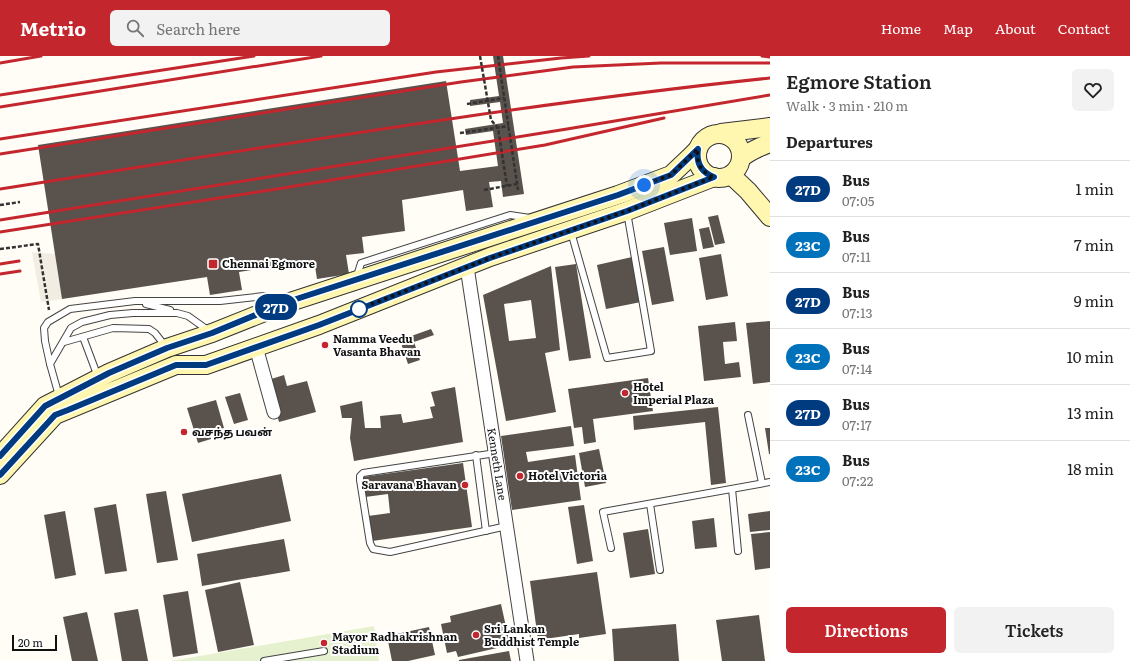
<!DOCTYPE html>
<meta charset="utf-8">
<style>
:root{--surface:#fff;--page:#f2f2f2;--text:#222;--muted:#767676;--line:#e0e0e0;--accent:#c4262e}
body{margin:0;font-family:Literata,"Noto Sans Tamil",serif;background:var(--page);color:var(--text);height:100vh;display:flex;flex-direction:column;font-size:15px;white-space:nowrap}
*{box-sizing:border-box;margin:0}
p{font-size:13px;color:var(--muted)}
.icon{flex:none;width:22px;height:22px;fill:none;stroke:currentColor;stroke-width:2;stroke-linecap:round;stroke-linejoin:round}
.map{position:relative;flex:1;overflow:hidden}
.drawer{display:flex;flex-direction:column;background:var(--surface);width:360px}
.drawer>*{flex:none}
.badge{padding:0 8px;border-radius:13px;font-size:14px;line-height:26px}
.scale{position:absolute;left:12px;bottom:10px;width:45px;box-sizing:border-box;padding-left:4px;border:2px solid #111;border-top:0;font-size:11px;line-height:14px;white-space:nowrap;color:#111;-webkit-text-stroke:3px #fff;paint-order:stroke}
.you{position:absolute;width:20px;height:20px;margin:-10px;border:3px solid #fff;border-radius:50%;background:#1a73e8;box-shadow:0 0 0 6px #1a73e833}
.map>.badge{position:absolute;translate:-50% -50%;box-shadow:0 0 0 2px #fff}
h2{padding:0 16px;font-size:15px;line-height:36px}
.round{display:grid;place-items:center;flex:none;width:42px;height:42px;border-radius:6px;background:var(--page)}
.head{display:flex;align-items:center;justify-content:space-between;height:68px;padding:0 16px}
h1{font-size:19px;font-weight:600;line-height:30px}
.cta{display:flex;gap:8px;margin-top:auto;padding:8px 16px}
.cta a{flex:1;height:46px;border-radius:6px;background:var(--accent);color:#fff;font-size:16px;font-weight:600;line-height:46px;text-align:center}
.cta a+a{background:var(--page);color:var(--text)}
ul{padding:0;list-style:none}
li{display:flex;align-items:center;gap:12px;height:56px;padding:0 16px;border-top:1px solid var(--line)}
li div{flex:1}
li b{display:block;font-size:15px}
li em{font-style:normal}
li .badge{min-width:44px;font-weight:700;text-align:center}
header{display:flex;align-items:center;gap:24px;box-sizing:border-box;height:56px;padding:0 20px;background:var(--accent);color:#fff}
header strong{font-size:19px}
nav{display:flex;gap:22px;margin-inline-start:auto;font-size:14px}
.search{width:280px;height:36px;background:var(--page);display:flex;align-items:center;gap:10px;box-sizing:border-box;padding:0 14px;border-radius:6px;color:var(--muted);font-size:15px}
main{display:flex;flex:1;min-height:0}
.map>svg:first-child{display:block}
.pitch{fill:#e6f2cf}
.plaza{fill:#f1ede2}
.building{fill:#5a524d;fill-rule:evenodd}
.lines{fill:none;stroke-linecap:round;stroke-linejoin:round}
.service-casing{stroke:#444;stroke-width:8}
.minor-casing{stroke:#444;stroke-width:15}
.secondary-casing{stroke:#333;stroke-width:20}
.path{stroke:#333;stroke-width:2.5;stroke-dasharray:4 2;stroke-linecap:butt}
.service{stroke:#fff;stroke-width:6}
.minor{stroke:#fff;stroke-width:13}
.secondary{stroke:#fff6b0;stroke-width:18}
.rail{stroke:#c4262e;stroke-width:3}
.path-bridge{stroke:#333;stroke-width:2.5;stroke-dasharray:4 2;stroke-linecap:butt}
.line-casing{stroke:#fff;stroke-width:9}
.line{stroke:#003b80;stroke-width:6}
.walk{stroke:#111;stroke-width:4;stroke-dasharray:0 7.2}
.poi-dot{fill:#c4262e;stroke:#fff;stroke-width:1.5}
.stop-dot{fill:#fff;stroke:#003b80;stroke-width:2}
.labels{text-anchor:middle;stroke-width:4;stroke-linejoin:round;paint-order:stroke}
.poi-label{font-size:11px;font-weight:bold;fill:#111;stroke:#fff;text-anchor:start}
.street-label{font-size:11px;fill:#111;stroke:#fff}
</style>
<header>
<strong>Metrio</strong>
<div class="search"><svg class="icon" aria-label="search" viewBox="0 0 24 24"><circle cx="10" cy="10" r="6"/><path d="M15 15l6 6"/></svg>Search here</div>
<nav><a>Home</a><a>Map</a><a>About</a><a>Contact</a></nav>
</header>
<main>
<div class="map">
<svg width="770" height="605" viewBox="0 0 770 605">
<rect width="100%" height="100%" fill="#fffdf5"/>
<polygon class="pitch" points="374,570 379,605 171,605"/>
<polygon class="plaza" points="32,196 55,198 62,243 41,246"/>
<g class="building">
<polygon points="493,0 503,0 524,138 503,141 501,125 489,126 493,151 466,155 463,134 402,144 405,175 362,181 364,197 346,199 349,218 317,223 314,204 239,216 242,234 210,239 207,221 62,243 38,89 446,25 460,115 498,110 493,75 466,79 465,73 503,67 500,46 470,50 470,44 499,40"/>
<polygon points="718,159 725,187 715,189 708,161"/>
<polygon points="692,162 697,195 670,199 664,167"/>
<polygon points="709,171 714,191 703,193 699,173"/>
<polygon points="664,191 674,245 652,249 642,195"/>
<polygon points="721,198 728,240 706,244 699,202"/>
<polygon points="632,201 641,246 606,253 597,209"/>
<polygon points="576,208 591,302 569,305 555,211"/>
<path d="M551 210 560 294 545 297 556 356 506 365 483 239ZM531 244 536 282 509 285 504 248Z"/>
<polygon points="770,265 770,326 753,328 746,267"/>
<polygon points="735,266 737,285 723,286 725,308 739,306 741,321 704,325 698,270"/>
<polygon points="431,273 434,279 414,286 420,304 408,308 400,284"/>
<polygon points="284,319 287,330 307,325 316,356 279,366 268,324"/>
<polygon points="648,322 653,355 593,363 596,386 584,388 582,371 574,372 568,333"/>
<polygon points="455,331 463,386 354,405 350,382 352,362 342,362 340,350 362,345 365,372 381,372 380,360 401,358 403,367 433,362 430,351 435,350 431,336"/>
<polygon points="240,337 248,364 234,368 225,341"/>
<polygon points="216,344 224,372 210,377 211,383 198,387 187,352"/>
<polygon points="718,351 726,427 711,429 705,366 634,374 633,360"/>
<polygon points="571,370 574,390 526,396 528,406 575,399 581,444 512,454 501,380"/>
<polygon points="765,372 770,372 770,398 769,398"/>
<polygon points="599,393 606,427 585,431 579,397"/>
<polygon points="463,407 472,471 372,485 368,460 390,457 388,438 365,441 363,421"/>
<polygon points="281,418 291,465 192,486 182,438"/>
<polygon points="166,435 178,504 157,507 146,438"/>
<polygon points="116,448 127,515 105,518 94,452"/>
<polygon points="584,449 593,505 577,508 568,451"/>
<polygon points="65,455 76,519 55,523 44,459"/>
<polygon points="770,455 770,474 750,476 748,458"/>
<polygon points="714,462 717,491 695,493 692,465"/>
<polygon points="648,473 655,518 630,522 623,477"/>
<polygon points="770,476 770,512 755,514 751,478"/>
<polygon points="284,483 290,515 202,530 197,498"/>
<polygon points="597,516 606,578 579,582 579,578 538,584 530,525"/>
<polygon points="240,526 254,589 218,596 205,534"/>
<polygon points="188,535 198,597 173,601 163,539"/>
<polygon points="501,548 510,589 458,601 456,595 447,597 441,568 451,566 450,560"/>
<polygon points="138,553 148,605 122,605 114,557"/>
<polygon points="87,556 98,605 72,605 63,561"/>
<polygon points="759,559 765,605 722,605 716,564"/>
<polygon points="676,568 679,605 614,605 612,573"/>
<polygon points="429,571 435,599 408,605 392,605 387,580"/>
<polygon points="509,595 511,605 459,605 459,604"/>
</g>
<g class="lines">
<defs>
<g id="service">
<polyline points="571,176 607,302 651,295 627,156"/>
<polyline points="357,220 361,207 510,159 530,162"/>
<polyline points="146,248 170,254"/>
<polyline points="83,281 98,321"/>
<polyline points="64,286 113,272 149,273 155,277 166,291"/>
<polyline points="50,308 45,285 44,272 48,266 70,253 135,245 220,245 264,240 282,245"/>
<polyline points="59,340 50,308 71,272 82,266 110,259 133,257 177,257 188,260 209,275"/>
<polyline points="748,359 762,427"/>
<polyline points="496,397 363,417 360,420 360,424 370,487 373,493 390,496 507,470"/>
<polyline points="476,399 486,475"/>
<polyline points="732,433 738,495"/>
<polyline points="650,448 660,514"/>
<polyline points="611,492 603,456 770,426"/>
<polyline points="264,605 324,595"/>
</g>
<g id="minor">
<polyline points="467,211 527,605"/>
<polyline points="256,291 274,356"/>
</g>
<g id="secondary">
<polyline points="721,77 770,71"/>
<circle cx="719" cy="100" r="22"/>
<path d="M741 102C750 95 759 91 770 87"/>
<polyline points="731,119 748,135 770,161"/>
<polyline points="0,400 45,350 109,317 167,292 212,277 287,247 618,139 671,119 689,102 698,93"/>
<polyline points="0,419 55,359 176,309 206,309 319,269 490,201 627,155 714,121"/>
</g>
</defs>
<use href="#service" class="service-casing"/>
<use href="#minor" class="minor-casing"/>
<use href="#secondary" class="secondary-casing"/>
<g class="path">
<polyline points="467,48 504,42"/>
<polyline points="460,77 509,70"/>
<polyline points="484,134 517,128"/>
<polyline points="0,149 20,146"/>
<polyline points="0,193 38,188 49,254"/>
</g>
<use href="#service" class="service"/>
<use href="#minor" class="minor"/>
<use href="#secondary" class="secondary"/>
<g class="rail">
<polyline points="762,0 770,1"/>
<polyline points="0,7 41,0"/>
<polyline points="0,39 254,0"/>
<polyline points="0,51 321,0"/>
<polyline points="0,83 436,16 561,2 589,0"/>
<polyline points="0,98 461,26 573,11 661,7 770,7"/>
<path d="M0 133C256 93 512 49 770 22"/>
<polyline points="0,164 567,73 770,39"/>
<polyline points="0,176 277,133 545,89 664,62"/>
<polyline points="0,208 19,205"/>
<polyline points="0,218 20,215"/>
</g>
<g class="path-bridge">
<polyline points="480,0 491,64 498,72 507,130"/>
<polyline points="498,0 518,134"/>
</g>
</g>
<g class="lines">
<defs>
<path id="line" d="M0 400 45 350 109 317 167 292 212 277 287 246 618 139 671 119 698 93C696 106 700 116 714 121L627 155 490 202 319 269 206 309H176L68 354 55 359 0 419"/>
</defs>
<use href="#line" class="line-casing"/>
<use href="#line" class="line"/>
<path class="walk" d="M359 253 490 202 627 155 714 121C700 116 696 106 698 93L671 119 644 129"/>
</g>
<g class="poi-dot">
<rect x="208" y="203" width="10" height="10" rx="2"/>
<circle cx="325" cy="289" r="4"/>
<circle cx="625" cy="337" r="4"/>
<circle cx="184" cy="376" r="4"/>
<circle cx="520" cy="420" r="4"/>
<circle cx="465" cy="429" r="4"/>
<circle cx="476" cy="579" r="4"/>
<circle cx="324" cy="587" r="4"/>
</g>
<circle class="stop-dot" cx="359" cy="253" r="8"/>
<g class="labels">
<g class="poi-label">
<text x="222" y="212">Chennai Egmore</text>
<text x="333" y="287">Namma Veedu<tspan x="333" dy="13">Vasanta Bhavan</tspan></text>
<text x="633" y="335">Hotel<tspan x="633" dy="13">Imperial Plaza</tspan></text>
<text x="192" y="380">வசந்த பவன்</text>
<text x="528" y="424">Hotel Victoria</text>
<text x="457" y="433" text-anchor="end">Saravana Bhavan</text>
<text x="484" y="577">Sri Lankan<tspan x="484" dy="13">Buddhist Temple</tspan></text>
<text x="332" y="585">Mayor Radhakrishnan<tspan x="332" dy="13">Stadium</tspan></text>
</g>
<g class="street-label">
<text transform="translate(497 408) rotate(81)" y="4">Kenneth Lane</text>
</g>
</g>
</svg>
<div class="scale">20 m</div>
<div class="you" style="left:644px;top:129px"></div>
<b class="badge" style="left:276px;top:251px;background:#003b80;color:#fff">27D</b>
</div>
<section class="drawer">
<div class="head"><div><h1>Egmore Station</h1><p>Walk · 3 min · 210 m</p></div><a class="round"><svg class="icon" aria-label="heart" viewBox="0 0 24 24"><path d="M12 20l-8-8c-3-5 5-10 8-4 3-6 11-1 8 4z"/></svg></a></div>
<h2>Departures</h2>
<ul>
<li><span class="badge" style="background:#003b80;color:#fff">27D</span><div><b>Bus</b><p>07:05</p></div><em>1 min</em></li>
<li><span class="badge" style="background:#0072bc;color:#fff">23C</span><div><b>Bus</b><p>07:11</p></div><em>7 min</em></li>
<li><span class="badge" style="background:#003b80;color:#fff">27D</span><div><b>Bus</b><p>07:13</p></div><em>9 min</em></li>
<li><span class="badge" style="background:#0072bc;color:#fff">23C</span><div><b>Bus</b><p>07:14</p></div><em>10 min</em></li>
<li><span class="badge" style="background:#003b80;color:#fff">27D</span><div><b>Bus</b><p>07:17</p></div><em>13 min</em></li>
<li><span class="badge" style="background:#0072bc;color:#fff">23C</span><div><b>Bus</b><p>07:22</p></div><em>18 min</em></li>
</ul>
<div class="cta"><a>Directions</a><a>Tickets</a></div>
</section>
</main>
